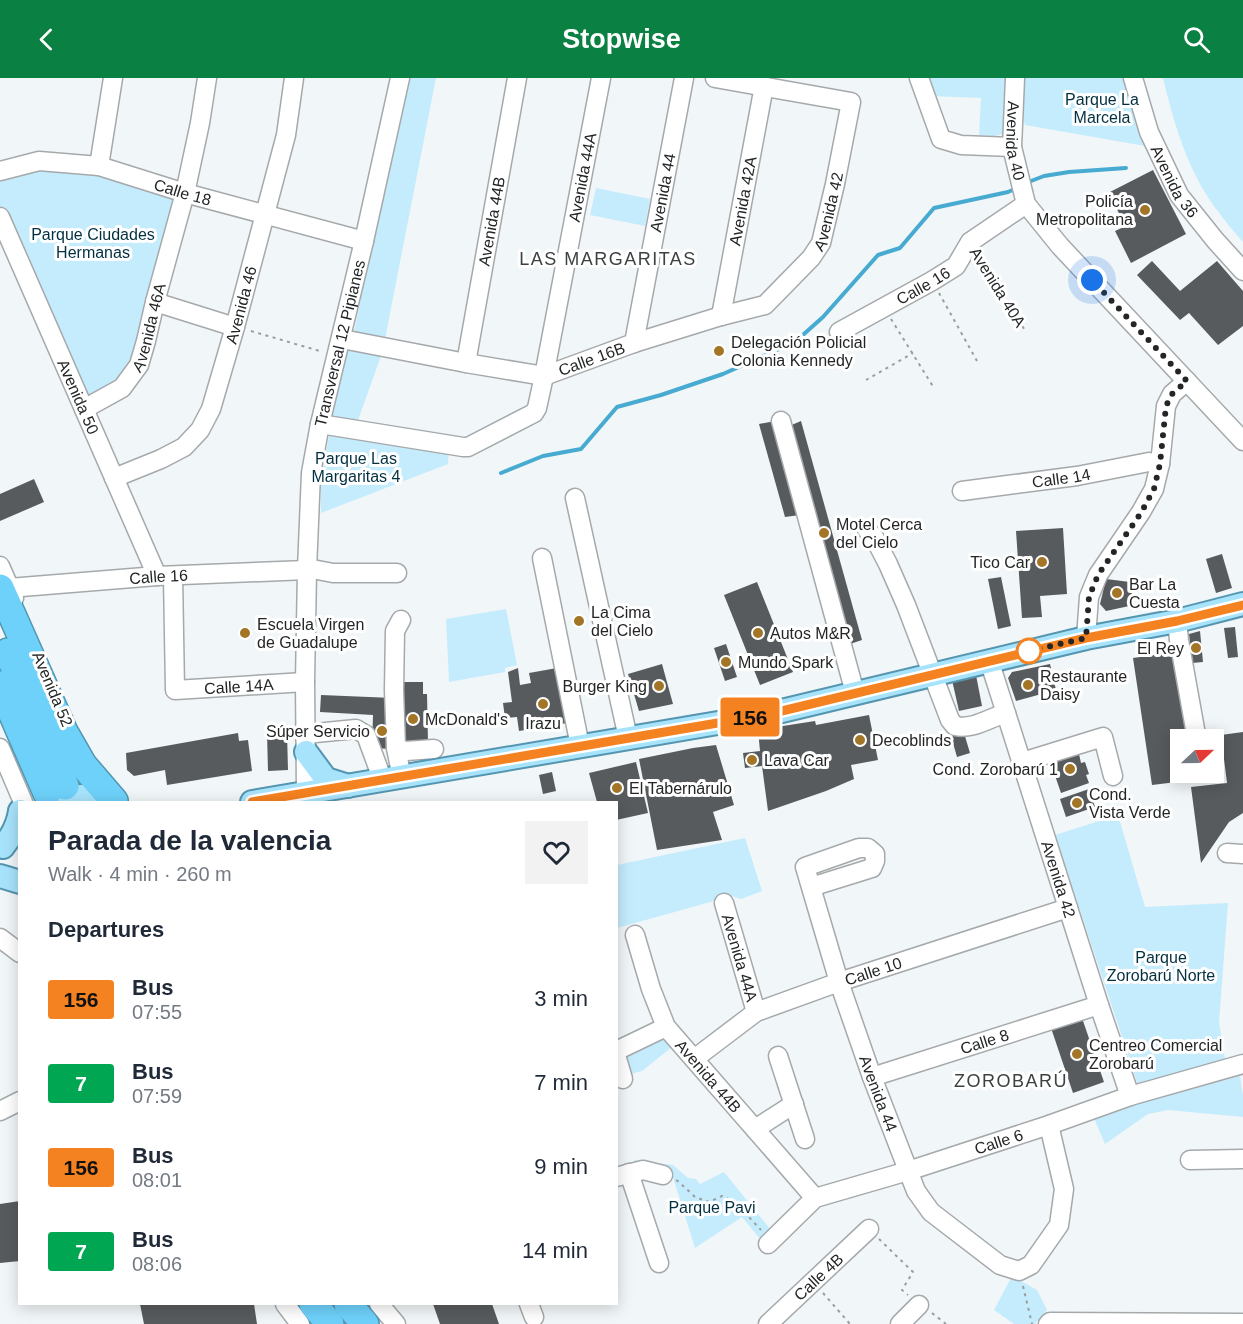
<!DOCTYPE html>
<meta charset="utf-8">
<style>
:root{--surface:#fff;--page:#f2f2f3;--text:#1f2937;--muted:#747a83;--accent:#0b8043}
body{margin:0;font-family:Arial,sans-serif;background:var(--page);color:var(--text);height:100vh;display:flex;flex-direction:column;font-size:22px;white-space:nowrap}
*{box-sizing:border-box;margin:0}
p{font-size:20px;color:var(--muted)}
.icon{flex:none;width:33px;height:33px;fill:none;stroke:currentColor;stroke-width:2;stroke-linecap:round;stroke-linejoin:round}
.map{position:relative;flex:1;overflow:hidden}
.details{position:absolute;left:18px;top:723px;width:600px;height:504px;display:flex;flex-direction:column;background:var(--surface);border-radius:0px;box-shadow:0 3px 15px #0003}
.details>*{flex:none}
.badge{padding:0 12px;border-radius:4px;font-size:21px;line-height:39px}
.needle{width:39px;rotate:68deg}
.fabs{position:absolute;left:1170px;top:651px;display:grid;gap:12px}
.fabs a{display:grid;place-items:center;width:54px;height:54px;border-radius:0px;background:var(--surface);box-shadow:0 3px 15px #0003;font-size:30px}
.you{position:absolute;width:30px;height:30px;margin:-15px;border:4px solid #fff;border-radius:50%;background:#1a73e8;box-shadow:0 0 0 9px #1a73e833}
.map>.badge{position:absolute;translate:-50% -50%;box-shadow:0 0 0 3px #fff}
h2{padding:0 30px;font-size:22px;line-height:54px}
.round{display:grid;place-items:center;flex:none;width:63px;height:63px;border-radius:0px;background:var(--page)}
.overview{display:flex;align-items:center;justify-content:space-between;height:102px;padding:0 30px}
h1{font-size:28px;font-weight:700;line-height:45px}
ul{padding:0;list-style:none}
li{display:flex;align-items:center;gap:18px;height:84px;padding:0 30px}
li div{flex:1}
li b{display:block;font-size:22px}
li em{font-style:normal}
li .badge{min-width:66px;font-weight:700;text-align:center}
header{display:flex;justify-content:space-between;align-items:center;height:78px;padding:0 30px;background:var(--accent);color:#fff;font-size:27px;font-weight:700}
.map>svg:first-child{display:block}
.green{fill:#c5ecfd}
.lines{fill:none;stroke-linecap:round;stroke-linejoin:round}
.stream{stroke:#47aad1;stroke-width:4}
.building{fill:#585b5d}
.minor-casing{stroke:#a5a9ab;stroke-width:21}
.major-casing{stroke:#5495b0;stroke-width:26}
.highway-casing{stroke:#5495b0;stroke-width:30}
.path{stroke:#9a9e9f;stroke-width:2;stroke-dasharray:3 4.5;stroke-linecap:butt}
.minor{stroke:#fff;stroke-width:18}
.major{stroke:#a8e3fc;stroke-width:22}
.highway{stroke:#6ed1fa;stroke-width:27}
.line-casing{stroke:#fff;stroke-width:14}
.line{stroke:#f58220;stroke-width:9}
.walk{stroke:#232526;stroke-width:6;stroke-dasharray:0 10.8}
.poi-dot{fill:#a27527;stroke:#fff;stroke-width:2}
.stop-dot{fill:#fff;stroke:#f58220;stroke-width:3}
.labels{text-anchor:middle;stroke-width:6;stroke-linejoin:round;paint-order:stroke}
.park-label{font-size:16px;fill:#023040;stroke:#fff}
.street-label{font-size:16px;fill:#232526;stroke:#fff}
.poi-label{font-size:16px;fill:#232526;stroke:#fff;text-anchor:start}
.neighbourhood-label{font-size:18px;letter-spacing:1.5px;fill:#3d4142;stroke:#fff}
</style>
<header><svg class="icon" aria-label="back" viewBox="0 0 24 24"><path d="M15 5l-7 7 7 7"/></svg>Stopwise<svg class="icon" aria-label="search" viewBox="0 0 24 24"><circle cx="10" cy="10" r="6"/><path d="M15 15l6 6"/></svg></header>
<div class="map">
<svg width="1243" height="1246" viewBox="0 0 1243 1246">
<rect width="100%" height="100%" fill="#f1f6f8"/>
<g class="green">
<polygon points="404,0 436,0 385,261 354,255"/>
<polygon points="922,0 1007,0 1007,50 1003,56 993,58 979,57 981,20 929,18"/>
<polygon points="1022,0 1123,0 1145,68 1025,47 1020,29"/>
<path d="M1163 0H1243V164C1234 154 1225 143 1217 132 1188 94 1174 46 1163 0Z"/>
<polygon points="39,83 185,115 155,224 122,310 84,331 0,139 0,93"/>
<polygon points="596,110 650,121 645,148 590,137"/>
<polygon points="348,271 381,278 357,345 331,339"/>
<polygon points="330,352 449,371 448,386 321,435 321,403"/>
<polygon points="506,531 517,587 505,590 505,594 449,604 446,541"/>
<polygon points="1118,737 1145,829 1228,825 1219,944 1225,981 1138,1007 1055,757"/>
<polygon points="745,760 762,813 741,821 732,818 617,850 617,787"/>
<polygon points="660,956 672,969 642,993 627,997 621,976"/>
<polygon points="1240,998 1243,1018 1243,1039 1168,1032 1148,1036 1105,1066 1093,1038"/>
<polygon points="634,1082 673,1087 688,1100 696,1101 700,1106 724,1094 770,1151 760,1161 742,1139 695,1170 671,1093 655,1090 640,1096"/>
<polygon points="1012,1198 1037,1212 1047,1232 1035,1246 1014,1246 994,1232"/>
</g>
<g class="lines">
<g class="stream">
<polyline points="1026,105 1044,98 1069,94 1126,90"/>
<polyline points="501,395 543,378 581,371 617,329 661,317 723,296 795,264 823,239 878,177 900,170 934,130 1008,114 1017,110"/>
</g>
</g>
<g class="building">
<polygon points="1153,92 1186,156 1131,185 1115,153 1126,148 1108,115"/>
<polygon points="1152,183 1180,213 1217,183 1243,213 1243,248 1218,267 1189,235 1180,242 1137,197"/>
<polygon points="775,343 800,437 785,439 759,346"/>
<polygon points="801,343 862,562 847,567 787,349"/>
<polygon points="34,401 44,424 0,443 0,416"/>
<polygon points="1063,450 1067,516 1040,518 1042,539 1022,540 1016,453"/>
<polygon points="1222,476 1232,510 1216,515 1206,481"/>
<polygon points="1001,499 1011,548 998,551 988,501"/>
<polygon points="1106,501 1130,504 1134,527 1106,533 1100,526"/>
<polygon points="757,504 793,594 760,607 724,517"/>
<polygon points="1235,549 1238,579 1228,580 1224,550"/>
<polygon points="1200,553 1203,584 1192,585 1189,556"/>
<polygon points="726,566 737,599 725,603 714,570"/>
<polygon points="1175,574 1187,662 1180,662 1180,694 1192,694 1193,702 1152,707 1133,580"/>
<polygon points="662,586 673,626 639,633 628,596"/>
<polygon points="1050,586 1056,612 1016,623 1008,600 1012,594"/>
<polygon points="518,590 520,607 531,605 529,595 557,590 567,645 519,653 517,639 505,640 503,625 512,624 508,594"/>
<polygon points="976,597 982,628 959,633 952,602"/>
<polygon points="399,604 423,604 423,616 427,616 428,665 400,667"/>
<polygon points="321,617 393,620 391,671 372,670 373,637 320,634"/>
<polygon points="869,637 878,682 851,687 854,701 826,713 768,733 762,688 745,690 743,675 760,673 758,652 815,643 816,647"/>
<polygon points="287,654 288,692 268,693 267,655"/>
<polygon points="1243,654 1243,735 1229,744 1201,785 1191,709 1227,705 1221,657"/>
<polygon points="238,655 239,663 248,662 252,693 167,707 165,692 134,698 127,692 126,675"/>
<polygon points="964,655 970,675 957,679 951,658"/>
<polygon points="716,667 734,727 713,734 722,762 657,772 639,681 693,670"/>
<polygon points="1079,676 1081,685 1085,684 1089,696 1086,697 1089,705 1061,715 1051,686"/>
<polygon points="636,684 648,735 616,742 616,724 597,724 589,695"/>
<polygon points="552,694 556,713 543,716 539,697"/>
<polygon points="1089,711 1095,729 1066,739 1060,721"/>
<polygon points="1081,937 1104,1004 1073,1015 1050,947"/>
<polygon points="20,1123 20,1183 0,1185 0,1126"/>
<polygon points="140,1226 254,1226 257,1246 144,1246"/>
<polygon points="433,1226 492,1226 499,1246 440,1246"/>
</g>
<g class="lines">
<defs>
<g id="minor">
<polyline points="919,0 941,61 961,67 1012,69"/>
<path id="s1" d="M1015 0 1012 69 1026 126 1060 168 1243 363"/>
<path id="s2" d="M1133 0 1149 54 1179 117 1215 162 1243 193"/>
<polyline points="99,88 113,0"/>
<path id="s3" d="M0 93 39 83 99 88 185 115 364 163"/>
<path id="s4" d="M0 139 157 498"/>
<polyline points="155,224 235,249"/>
<path id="s5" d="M721 238 764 8"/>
<path id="s6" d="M839 254 932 203 956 188 970 164 1026 126"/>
<path id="s7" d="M342 261 466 285 544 298 634 265 721 238 765 227 811 180 821 165 835 106 851 24 715 0"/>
<path id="s8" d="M634 265 684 0"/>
<path id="s9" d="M466 285 517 0"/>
<path id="s10" d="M84 331 122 310 139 287 146 263 155 224 185 115 200 45 207 0"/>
<polyline points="781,343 855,615"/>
<path id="s11" d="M320 346 463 369H468L534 335 537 330 544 298 601 0"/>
<path id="s12" d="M114 400 161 381 184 369 200 352 211 331 235 249 286 57 294 0"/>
<path id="s13" d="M962 413 1077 398 1149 384 1160 386"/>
<polyline points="575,420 628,660"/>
<path d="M867 452 874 459 888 486 906 527 950 642 955 648C973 652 989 640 1006 635"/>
<polyline points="542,480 580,668"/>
<polyline points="0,488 14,520"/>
<polyline points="307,490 333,495 397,495"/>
<path id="s14" d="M173 498 175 612 305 604"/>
<path id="s15" d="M9 510 157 498 307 492"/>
<polyline points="401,542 395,553 394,612 396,670 402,700"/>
<polyline points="1177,543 1179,562 1197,662"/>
<polyline points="1086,560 1089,519 1098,497 1141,434 1154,411 1160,386 1166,328 1172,316 1187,303"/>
<path id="s16" d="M989 582 1099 927 1130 1018"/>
<polyline points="305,656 356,651 366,657 383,703"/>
<polyline points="0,670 23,724"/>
<polyline points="396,670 406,673 434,671"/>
<polyline points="1022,684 1103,659 1113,698"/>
<path id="s17" d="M306 715 305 604 307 492 311 395 320 346 364 163 400 0"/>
<polyline points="1227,775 1243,776"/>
<path id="s18" d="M811 809 872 790 875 783V776L868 770H859L805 789 839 904 872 999 916 1113 931 1134 1000 1187 1019 1193 1031 1187 1059 1147 1064 1111 1049 1047"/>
<path id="s19" d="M724 825 756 934"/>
<path id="s20" d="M635 857 651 911 666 949 815 1120"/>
<polyline points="0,860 20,875"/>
<polyline points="616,973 666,949"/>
<polyline points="616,977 623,1001"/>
<polyline points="778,978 805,1061"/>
<path id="s21" d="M694 981 756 934 839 904 1068 830"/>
<path id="s22" d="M872 999 1099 927"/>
<polyline points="0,1033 20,1023"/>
<polyline points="755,1051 794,1026"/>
<polyline points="1190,1082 1243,1081"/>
<polyline points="629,1095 659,1185"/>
<polyline points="616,1099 643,1092 663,1097"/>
<path id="s23" d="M768 1166 815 1120 908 1093 1049 1047 1130 1018 1243 986"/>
<polyline points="285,1226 300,1246"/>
<polyline points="379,1226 396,1246"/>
<polyline points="529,1226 534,1239"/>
<path id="s24" d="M768 1246 869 1151"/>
<polyline points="900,1246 919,1227"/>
<polyline points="1048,1246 1050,1244 1243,1245"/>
</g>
<g id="major">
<polyline points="306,674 326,701 348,708"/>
<path d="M60 724C78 716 97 715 116 724"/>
<polyline points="252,724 765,637 1086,560 1177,543 1243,526"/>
<path d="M3 769C12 758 18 747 20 733"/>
<polyline points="0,798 20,804"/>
</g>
<g id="highway">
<polyline points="0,510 64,654 83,687 114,723"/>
<polyline points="8,574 65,708"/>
<polyline points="0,607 47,715"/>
<polyline points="313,1226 330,1246"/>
<polyline points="348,1226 365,1246"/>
</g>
</defs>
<use href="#minor" class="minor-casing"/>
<use href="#major" class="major-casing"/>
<use href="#highway" class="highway-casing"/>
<g class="path">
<polyline points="979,178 1026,254"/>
<polyline points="939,215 977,283"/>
<polyline points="891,241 934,310"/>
<polyline points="251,253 323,274"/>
<polyline points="866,302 913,275"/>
<polyline points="676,1102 679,1104 695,1119 709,1124 722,1118 735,1124 761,1152"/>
<polyline points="879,1161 913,1194 902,1212 908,1217"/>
<polyline points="1023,1208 1032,1246"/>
<polyline points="823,1215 850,1246"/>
<polyline points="932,1235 946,1246"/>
</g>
<use href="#minor" class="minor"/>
<use href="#major" class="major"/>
<use href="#highway" class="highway"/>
</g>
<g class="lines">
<defs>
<polyline id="line" points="252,724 765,637 1086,560 1177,543 1243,527"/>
</defs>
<use href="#line" class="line-casing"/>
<use href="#line" class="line"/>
<polyline class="walk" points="1029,573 1086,560 1089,519 1098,497 1141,435 1154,411 1160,386 1166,328 1172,316 1187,303 1092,202"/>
</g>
<g class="poi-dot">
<circle cx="1145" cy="132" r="6"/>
<circle cx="719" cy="273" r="6"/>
<circle cx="824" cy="455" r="6"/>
<circle cx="1042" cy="484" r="6"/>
<circle cx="1117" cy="515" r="6"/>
<circle cx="579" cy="543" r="6"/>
<circle cx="245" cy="555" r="6"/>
<circle cx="758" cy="555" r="6"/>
<circle cx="1196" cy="570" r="6"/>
<circle cx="726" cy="584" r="6"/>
<circle cx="1028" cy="607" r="6"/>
<circle cx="659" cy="608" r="6"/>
<circle cx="543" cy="626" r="6"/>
<circle cx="413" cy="641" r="6"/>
<circle cx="382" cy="653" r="6"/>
<circle cx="860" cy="662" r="6"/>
<circle cx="752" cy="682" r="6"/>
<circle cx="1070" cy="691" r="6"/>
<circle cx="617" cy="710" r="6"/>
<circle cx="1077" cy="725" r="6"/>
<circle cx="1077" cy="976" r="6"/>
</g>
<circle class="stop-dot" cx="1029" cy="573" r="12"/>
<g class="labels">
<g class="park-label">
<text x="1102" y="27">Parque La<tspan x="1102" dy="18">Marcela</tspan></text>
<text x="93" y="162">Parque Ciudades<tspan x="93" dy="18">Hermanas</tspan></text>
<text x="356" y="386">Parque Las<tspan x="356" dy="18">Margaritas 4</tspan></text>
<text x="1161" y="885">Parque<tspan x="1161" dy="18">Zorobarú Norte</tspan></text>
<text x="712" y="1135">Parque Pavi</text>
</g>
<g class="street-label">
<text dy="6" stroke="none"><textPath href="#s1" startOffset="63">Avenida 40</textPath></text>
<text dy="6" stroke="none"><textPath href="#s11" startOffset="465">Avenida 44A</textPath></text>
<text dy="6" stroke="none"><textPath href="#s2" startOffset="112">Avenida 36</textPath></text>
<text dy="6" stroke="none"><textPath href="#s3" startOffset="188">Calle 18</textPath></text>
<text dy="6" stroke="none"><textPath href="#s8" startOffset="153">Avenida 44</textPath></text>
<text dy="6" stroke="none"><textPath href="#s5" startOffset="117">Avenida 42A</textPath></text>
<text dy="6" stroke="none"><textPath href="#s7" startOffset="554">Avenida 42</textPath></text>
<text dy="6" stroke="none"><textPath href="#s9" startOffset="144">Avenida 44B</textPath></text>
<text dy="6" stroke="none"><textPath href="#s6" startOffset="96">Calle 16</textPath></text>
<text transform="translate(998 209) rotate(58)" y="6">Avenida 40A</text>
<text dy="6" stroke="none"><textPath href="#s12" startOffset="232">Avenida 46</textPath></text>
<text dy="6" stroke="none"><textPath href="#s10" startOffset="111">Avenida 46A</textPath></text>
<text dy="6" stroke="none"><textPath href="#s17" startOffset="453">Transversal 12 Pipianes</textPath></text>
<text dy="6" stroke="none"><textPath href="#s7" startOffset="256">Calle 16B</textPath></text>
<text dy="6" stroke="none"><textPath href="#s4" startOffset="196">Avenida 50</textPath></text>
<text dy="6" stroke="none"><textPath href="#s13" startOffset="100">Calle 14</textPath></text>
<text dy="6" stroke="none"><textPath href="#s15" startOffset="150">Calle 16</textPath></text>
<text dy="6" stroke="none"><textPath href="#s14" startOffset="178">Calle 14A</textPath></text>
<text transform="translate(53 611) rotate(67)" y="6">Avenida 52</text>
<text dy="6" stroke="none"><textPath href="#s16" startOffset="230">Avenida 42</textPath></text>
<text dy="6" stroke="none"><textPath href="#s19" startOffset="57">Avenida 44A</textPath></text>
<text dy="6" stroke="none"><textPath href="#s21" startOffset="202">Calle 10</textPath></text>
<text dy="6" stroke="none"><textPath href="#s22" startOffset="118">Calle 8</textPath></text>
<text dy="6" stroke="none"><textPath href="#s20" startOffset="162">Avenida 44B</textPath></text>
<text dy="6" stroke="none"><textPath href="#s18" startOffset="392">Avenida 44</textPath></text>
<text dy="6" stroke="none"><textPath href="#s23" startOffset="258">Calle 6</textPath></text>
<text dy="6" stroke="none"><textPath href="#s24" startOffset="69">Calle 4B</textPath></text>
</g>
<g class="poi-label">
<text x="1133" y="129" text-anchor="end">Policía<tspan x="1133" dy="18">Metropolitana</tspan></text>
<text x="731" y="270">Delegación Policial<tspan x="731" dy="18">Colonia Kennedy</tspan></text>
<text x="836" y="452">Motel Cerca<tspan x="836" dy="18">del Cielo</tspan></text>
<text x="1030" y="490" text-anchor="end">Tico Car</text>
<text x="1129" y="512">Bar La<tspan x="1129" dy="18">Cuesta</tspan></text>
<text x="591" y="540">La Cima<tspan x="591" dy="18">del Cielo</tspan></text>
<text x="257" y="552">Escuela Virgen<tspan x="257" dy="18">de Guadalupe</tspan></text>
<text x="770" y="561">Autos M&amp;R</text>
<text x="1184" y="576" text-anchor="end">El Rey</text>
<text x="738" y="590">Mundo Spark</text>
<text x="1040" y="604">Restaurante<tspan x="1040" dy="18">Daisy</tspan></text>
<text x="647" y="614" text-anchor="end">Burger King</text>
<text x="425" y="647">McDonald's</text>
<text x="543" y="651" text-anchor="middle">Irazu</text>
<text x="370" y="659" text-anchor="end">Súper Servicio</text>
<text x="872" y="668">Decoblinds</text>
<text x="764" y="688">Lava Car</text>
<text x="1058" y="697" text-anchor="end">Cond. Zorobarú 1</text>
<text x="629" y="716">El Tabernárulo</text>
<text x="1089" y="722">Cond.<tspan x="1089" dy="18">Vista Verde</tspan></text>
<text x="1089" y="973">Centreo Comercial<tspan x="1089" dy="18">Zorobarú</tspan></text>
</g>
<g class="neighbourhood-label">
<text x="608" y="187">LAS MARGARITAS</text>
<text x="1011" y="1009">ZOROBARÚ</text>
</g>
</g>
</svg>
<div class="fabs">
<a><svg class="needle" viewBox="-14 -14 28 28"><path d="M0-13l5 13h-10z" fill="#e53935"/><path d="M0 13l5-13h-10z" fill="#747a83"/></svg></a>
</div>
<div class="you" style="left:1092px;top:202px"></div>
<b class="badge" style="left:750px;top:639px;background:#f58220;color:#111">156</b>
<section class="details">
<div class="overview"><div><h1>Parada de la valencia</h1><p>Walk · 4 min · 260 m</p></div><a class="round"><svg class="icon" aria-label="heart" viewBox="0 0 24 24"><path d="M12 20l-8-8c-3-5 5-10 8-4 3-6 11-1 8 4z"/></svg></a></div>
<h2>Departures</h2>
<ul>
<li><span class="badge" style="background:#f58220;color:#111">156</span><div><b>Bus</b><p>07:55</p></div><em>3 min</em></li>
<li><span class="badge" style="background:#00a651;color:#fff">7</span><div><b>Bus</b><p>07:59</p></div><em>7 min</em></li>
<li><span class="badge" style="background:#f58220;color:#111">156</span><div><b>Bus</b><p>08:01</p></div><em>9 min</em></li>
<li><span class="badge" style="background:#00a651;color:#fff">7</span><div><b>Bus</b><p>08:06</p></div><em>14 min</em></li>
</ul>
</section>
</div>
